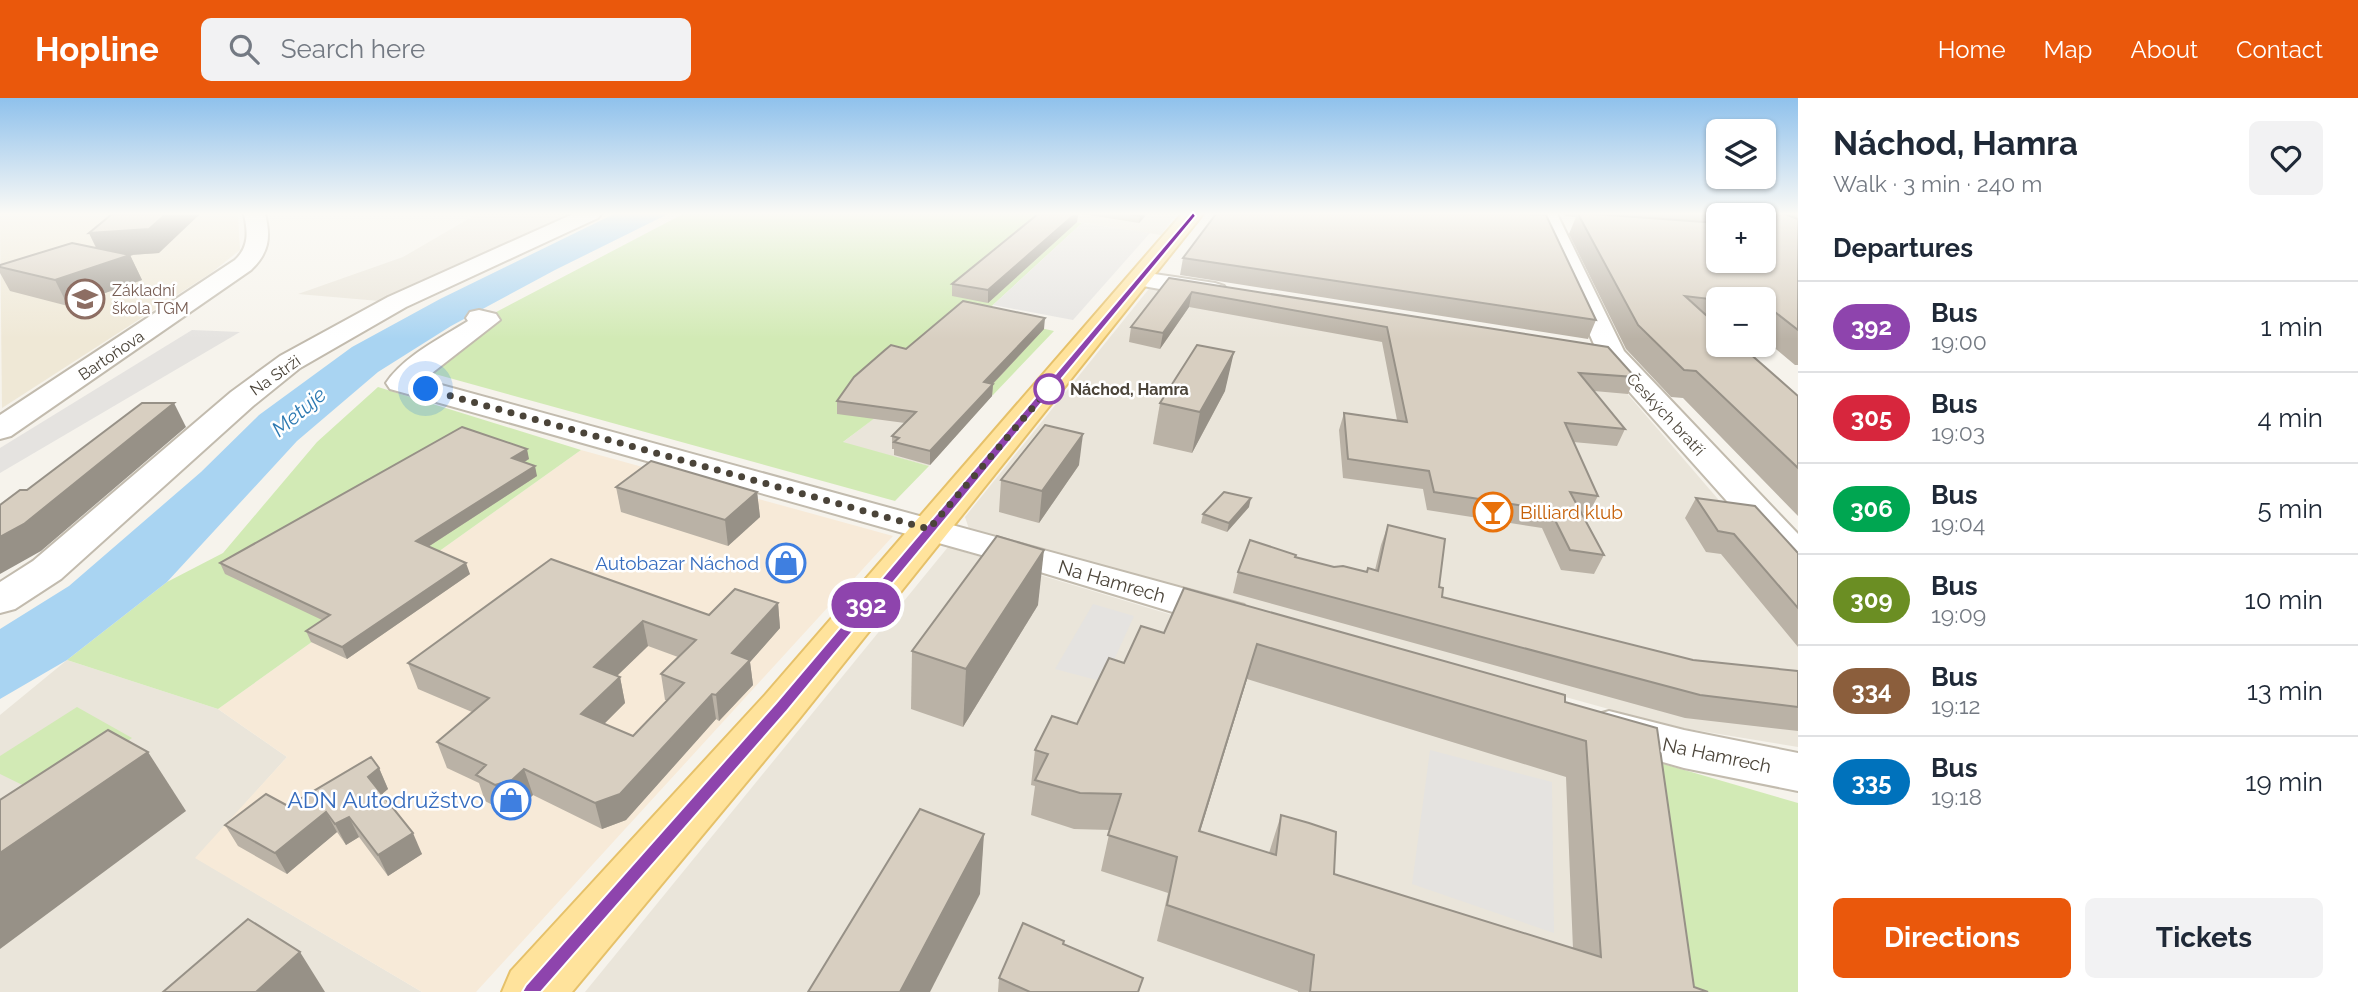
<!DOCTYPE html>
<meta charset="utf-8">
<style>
:root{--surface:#fff;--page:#f2f2f3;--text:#1f2937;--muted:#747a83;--line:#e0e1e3;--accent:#ea580c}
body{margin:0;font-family:Raleway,sans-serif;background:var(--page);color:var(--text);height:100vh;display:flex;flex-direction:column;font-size:26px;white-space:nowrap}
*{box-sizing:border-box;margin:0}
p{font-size:23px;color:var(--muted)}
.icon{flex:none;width:38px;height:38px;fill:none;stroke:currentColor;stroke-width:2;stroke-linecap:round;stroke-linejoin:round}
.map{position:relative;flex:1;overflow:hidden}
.side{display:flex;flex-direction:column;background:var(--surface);width:560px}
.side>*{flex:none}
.badge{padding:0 14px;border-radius:23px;font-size:24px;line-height:46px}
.buttons{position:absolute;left:1706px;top:21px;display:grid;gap:14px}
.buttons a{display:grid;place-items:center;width:70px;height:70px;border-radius:10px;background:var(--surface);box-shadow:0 2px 5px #0004;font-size:35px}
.you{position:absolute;width:35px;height:35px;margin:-18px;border:5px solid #fff;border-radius:50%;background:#1a73e8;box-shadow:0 0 0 10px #1a73e833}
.map>.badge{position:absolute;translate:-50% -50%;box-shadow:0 0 0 4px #fff}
h2{padding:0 35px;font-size:26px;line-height:63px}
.round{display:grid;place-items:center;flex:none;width:74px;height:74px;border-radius:10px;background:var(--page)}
.headline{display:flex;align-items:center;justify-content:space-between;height:119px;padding:0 35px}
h1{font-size:33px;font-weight:700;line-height:52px}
.button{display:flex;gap:14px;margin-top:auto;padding:14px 35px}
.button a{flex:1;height:80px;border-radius:10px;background:var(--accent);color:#fff;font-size:28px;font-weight:700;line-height:80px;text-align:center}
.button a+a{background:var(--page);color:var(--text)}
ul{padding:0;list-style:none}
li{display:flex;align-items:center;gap:21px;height:91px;padding:0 35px;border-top:2px solid var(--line)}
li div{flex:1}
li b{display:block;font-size:26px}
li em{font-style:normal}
li .badge{min-width:77px;font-weight:700;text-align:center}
header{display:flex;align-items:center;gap:42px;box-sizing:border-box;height:98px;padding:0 35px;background:var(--accent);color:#fff}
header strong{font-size:33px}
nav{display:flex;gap:38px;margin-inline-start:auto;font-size:24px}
.search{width:490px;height:63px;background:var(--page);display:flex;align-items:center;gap:18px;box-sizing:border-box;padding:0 24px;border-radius:10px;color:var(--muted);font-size:26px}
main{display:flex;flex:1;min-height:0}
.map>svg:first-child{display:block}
.residential{fill:#eae5da}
.commercial{fill:#f7ead8}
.education{fill:#efe8d6}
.green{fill:#d2eab5}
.parking{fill:#e5e3e0}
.water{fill:#a9d4f2}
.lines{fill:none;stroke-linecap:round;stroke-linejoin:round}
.minor-casing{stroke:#c2bbae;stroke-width:4}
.major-casing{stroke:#e6c16a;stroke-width:4}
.minor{fill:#fff;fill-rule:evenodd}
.major{fill:#ffe39c;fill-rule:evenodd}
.wall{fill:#bab2a6;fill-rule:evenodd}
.shaded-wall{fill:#979187}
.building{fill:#d8cfc1;stroke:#979187;stroke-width:2;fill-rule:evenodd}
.line{fill:#8e44ad;stroke:#fff;stroke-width:2}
.walk{stroke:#4b4439;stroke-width:7;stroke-dasharray:0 12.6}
.stop-dot{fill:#fff;stroke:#8e44ad;stroke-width:3.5}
.labels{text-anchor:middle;stroke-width:5;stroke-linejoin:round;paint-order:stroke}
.far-education-label{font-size:16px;fill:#785e54;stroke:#fff;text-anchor:start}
.far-street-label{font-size:16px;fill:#4b4439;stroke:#fff}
.far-stop-label{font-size:16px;font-weight:bold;fill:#4b4439;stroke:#fff;text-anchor:start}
.food-label{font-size:19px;fill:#c56008;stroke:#fff;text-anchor:start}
.shop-label{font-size:19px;fill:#366cbe;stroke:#fff;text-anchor:end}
.street-label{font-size:19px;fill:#4b4439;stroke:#fff}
.water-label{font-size:21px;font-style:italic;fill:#2e7ab2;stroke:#fff}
.near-shop-label{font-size:23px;fill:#366cbe;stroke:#fff;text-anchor:end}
</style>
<header>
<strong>Hopline</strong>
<div class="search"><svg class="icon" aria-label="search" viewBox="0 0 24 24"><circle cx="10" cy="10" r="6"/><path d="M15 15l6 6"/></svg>Search here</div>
<nav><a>Home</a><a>Map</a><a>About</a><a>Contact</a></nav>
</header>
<main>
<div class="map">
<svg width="1798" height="894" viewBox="0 0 1798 894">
<rect width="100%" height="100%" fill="#f6f3ec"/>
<g class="residential">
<polygon points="477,116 580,116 391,204 298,196 403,159"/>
<polygon points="1042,116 1176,116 1161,137 1040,118"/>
<polygon points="1152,187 1594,257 1798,494 1798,649 1670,628 970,434 965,419"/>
<polygon points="924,282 993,297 929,368 842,345"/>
<polygon points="948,449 1650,662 1682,894 585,894"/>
<polygon points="67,562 218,611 287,659 196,760 422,894 0,894 0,617"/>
</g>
<polygon class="commercial" points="581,352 893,438 476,894 422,894 195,760 287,659 218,611"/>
<polygon class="education" points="0,116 238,116 240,152 211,175 2,310"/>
<g class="green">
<polygon points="683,116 1042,116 1041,119 1082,125 982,217 1054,233 993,297 924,283 843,344 929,368 895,403 406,268 479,223"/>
<polygon points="378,289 581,352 218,611 67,562 167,484 223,455 317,344"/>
<polygon points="77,609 132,640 45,698 0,676 0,658"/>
<polygon points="1650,662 1798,705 1798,894 1682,894"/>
</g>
<g class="parking">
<polygon points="1082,125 1150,135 1073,222 993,207"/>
<polygon points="192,232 240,234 0,375 0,350"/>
<polygon points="1093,506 1134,518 1104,584 1055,571"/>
<polygon points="1430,652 1552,684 1554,835 1412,786"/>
</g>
<polygon class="water" points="614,116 668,116 555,172 451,228 378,274 297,343 167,484 67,562 0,601 0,531 69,488 201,374 259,317 352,249 440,201"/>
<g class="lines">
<defs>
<g id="minor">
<path d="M244 116H265C271 139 269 155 251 172L11 338 0 341V317L235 162C249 149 248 134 244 116Z"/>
<polygon points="573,116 601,116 598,120 406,209 300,270 253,308 61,481 15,511 0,515 0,484 33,463 231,294 280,258 388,199"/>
<polygon points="1536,116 1557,116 1624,253 1798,436 1798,471 1784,467 1601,262"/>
<polygon points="1141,174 1215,185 1224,188 1228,193 1224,198 1215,201 1132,186 1129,181 1132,176"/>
<path d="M479 212 496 216 500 222 423 282 1244 507 1250 517 1244 527 1229 531 1017 467 390 291 386 285C404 258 441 240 468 223L466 220 470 214Z"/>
<polygon points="1609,613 1684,632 1798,655 1798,693 1684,670 1592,644 1585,631 1592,618"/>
</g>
<polygon id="major" points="1182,116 1203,116 799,621 572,894 502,894 511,873 765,597"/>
</defs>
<use href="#minor" class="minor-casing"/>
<use href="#major" class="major-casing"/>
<use href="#minor" class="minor"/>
<use href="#major" class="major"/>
</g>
<g class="wall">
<polygon points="1038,116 1078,116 1077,124 988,205 952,198 952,186"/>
<polygon points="1083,116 1147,116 1139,125"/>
<path d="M1564 116H1798V267H1795L1764 241V201H1718V227L1798 298V418L1683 300 1671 299 1626 251 1569 136 1576 119 1565 118ZM1718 117H1764L1718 163Z"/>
<polygon points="89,135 159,155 130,157 142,182 68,208 10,193 0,175 0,167 96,150"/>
<polygon points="1183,160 1596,222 1588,241 1180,177"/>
<polygon points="1169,180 1635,279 1628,296 1594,293 1625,331 1617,348 1573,344 1598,398 1588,416 1582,415 1604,457 1594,476 1561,472 1542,430 1427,412 1423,391 1343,380 1339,332 1344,315 1397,322 1382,244 1189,209 1160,251 1129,244 1131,229"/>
<polygon points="1044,231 993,286 992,298 930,367 894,357 894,351 892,351 892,338 905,325 837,316 837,303 906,251"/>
<polygon points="1225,293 1192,355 1153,346 1160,305"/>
<polygon points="529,361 524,364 537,378 428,449 470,476 347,561 311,544 306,533 322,522 225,476 220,465"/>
<polygon points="1079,367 1039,425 999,414 1001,382"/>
<polygon points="616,389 757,394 760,419 728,448 621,414"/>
<polygon points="1696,400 1798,455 1798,549 1721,456 1706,454 1685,420"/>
<polygon points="1249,409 1227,434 1201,425 1203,416"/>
<polygon points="1388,427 1439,489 1442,499 1693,562 1798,573 1798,633 1685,620 1233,495 1238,474 1295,459 1334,469 1366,474 1375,472 1381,447"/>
<path d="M551 461 709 517 778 505 780 530 750 564 753 587 719 623 716 621 626 722 602 731 533 697 521 708 504 713 485 703 479 685 447 670 437 644 472 614 418 591 408 565ZM648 548 678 559 661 576 665 602H667L633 638 604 626 625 605 620 579 617 578Z"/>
<path d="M1184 490 1565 604 1657 630 1694 889 1708 894H1298V893L1157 843 1168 795 1101 773 1110 732 1074 731 1031 717 1035 688 1031 687 1035 652 1077 626 1124 565 1164 535ZM1247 581 1566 679 1573 851 1334 776 1281 717 1269 755 1200 734Z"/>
<polygon points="1038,507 963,629 911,611 912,553"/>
<polygon points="379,670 388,691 382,696 422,756 388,778 359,739 346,747 337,734 287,776 238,748 225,727 288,708"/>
<polygon points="1064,846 1143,880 1139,894 998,894 999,880"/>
</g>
<g class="shaded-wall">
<polygon points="166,116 200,116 159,155 101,159 89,135"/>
<polygon points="1075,116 1078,116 1077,124 988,205 988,192"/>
<polygon points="1142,116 1147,116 1139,125 1140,118"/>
<polygon points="130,157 142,182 68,208 55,182"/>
<polygon points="1192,194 1189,209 1160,251 1163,235"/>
<polygon points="1045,220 1044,231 983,296 984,284"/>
<polygon points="1234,254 1225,293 1192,355 1200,314"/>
<polygon points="993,286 992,298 930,367 930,353"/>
<polygon points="174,305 186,329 41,453 0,476 0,439"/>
<polygon points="1083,336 1079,367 1039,425 1042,393"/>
<polygon points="527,351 529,361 514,370 512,360"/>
<polygon points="535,368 537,378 420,454 416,443"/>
<polygon points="757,394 760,419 728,448 725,422"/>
<polygon points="1251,400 1249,409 1227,434 1229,425"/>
<polygon points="1044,452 1038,507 963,629 966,571"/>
<polygon points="466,465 470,476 347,561 342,549"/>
<polygon points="778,505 780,530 750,564 753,587 719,623 716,597 732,555"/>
<polygon points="643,523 648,548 600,594 594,569"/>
<polygon points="1257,546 1247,581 1189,769 1199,733"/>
<polygon points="620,579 625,605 588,642 581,616"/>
<polygon points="712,596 716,621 626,722 602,731 595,705"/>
<polygon points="148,654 186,713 0,851 0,755"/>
<polygon points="379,670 388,691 377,700 368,679"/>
<polygon points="524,671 533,697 521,708 504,713 495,687"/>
<polygon points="326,714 337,734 287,776 275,755"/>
<polygon points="349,719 359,739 346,747 335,726"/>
<polygon points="413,735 422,756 388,778 378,757"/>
<polygon points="984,736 980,796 930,894 900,894"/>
<polygon points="300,854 325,894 256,894"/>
</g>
<g class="building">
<polygon points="112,116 166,116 149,131 89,135"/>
<polygon points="1038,116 1075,116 988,192 952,186"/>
<polygon points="1126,116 1142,116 1140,118"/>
<polygon points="1216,116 1529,116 1546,117 1596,222 1183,160"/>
<polygon points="1578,116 1594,116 1718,125 1718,163 1764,163 1764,117 1731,117 1730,116 1785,116 1798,121 1798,232 1766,207 1764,207 1764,201 1718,202 1685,198 1718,228 1718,247 1740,247 1798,298 1798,370 1696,273 1684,272 1638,227"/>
<polygon points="72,145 130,157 55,182 0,169 0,167"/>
<polygon points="1169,180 1608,249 1635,279 1579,275 1625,331 1565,325 1598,398 1570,394 1604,457 1570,452 1550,412 1434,394 1429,373 1348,361 1344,315 1407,324 1387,229 1192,194 1163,235 1131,229"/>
<polygon points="963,203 1045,220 984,284 993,286 930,353 894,344 899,340 892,338 916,314 837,303 854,279 885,252 891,247 906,251"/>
<polygon points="1197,247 1234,254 1200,314 1160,305"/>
<polygon points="142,305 174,305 24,426 0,439 0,407 20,392 27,392"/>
<polygon points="1045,327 1083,336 1042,393 1001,382"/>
<polygon points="462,329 527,351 512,360 535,368 416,443 466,465 342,549 306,533 330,517 220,465"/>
<polygon points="651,363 757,394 725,422 616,389"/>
<polygon points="1224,394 1251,400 1229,425 1203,416"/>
<polygon points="1696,400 1755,408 1798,455 1798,510 1734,436 1718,433"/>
<polygon points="1388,427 1445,441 1439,489 1443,490 1442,499 1693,562 1798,573 1798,609 1700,597 1238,474 1250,442 1296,457 1295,459 1334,469 1343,468 1367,474 1368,470 1378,473"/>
<polygon points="997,438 1044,452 966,571 912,553"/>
<path d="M551 461 709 517 735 491 778 505 732 555 750 562 716 597 712 596 620 696 595 705 524 671 512 682 495 687 476 677 486 667 437 644 489 600 408 565ZM643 523 696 542 661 576 684 585 633 638 581 616 620 579 594 569Z"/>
<path d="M1184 490 1565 597V604L1657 630 1694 889 1708 894H1310L1314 857 1167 807 1177 759 1108 737 1121 696 1080 695 1035 682 1048 656 1035 652 1052 618 1077 626 1109 560 1124 565 1141 528 1164 535ZM1257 546 1586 643 1601 859 1334 776 1336 734 1309 725 1281 717 1276 757 1199 733Z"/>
<polygon points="108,632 148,654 0,755 0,702"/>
<polygon points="371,659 379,670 368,679 413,735 378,757 349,719 335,726 326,714 275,755 225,727 266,696 288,708"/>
<polygon points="920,711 984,736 900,894 808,894"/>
<polygon points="248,821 300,854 256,894 163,894"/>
<polygon points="1023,825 1064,843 1063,846 1143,880 1138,894 1030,894 999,880"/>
</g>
<linearGradient id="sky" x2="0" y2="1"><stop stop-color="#8fc1ec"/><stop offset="0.48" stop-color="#fbfaf6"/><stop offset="1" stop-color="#fbfaf6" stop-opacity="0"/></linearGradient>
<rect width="1798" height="241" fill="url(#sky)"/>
<polygon class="line" points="1193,114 1196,118 787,613 541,894 522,894 526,887 776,605"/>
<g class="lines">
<polyline class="walk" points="426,291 929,431 1052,287 1049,291"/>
</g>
<defs>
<symbol id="school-ring" viewBox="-11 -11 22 22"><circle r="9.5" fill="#fff" stroke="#8d6e63" stroke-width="1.5"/><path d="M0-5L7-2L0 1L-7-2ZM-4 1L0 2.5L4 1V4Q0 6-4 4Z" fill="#8d6e63"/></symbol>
<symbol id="bar-ring" viewBox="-11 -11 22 22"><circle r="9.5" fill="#fff" stroke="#e8710a" stroke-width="1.5"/><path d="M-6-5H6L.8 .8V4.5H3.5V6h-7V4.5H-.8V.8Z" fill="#e8710a"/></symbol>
<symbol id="shop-ring" viewBox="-11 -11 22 22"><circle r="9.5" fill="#fff" stroke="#3f7fe0" stroke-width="1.5"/><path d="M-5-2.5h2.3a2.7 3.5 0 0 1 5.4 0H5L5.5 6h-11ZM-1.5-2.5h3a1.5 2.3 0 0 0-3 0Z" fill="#3f7fe0"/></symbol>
</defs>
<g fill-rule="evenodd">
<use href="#school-ring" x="63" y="179" width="44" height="44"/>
<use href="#bar-ring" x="1471" y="392" width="44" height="44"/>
<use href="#shop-ring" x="764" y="443" width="44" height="44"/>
<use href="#shop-ring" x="489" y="680" width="44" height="44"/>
</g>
<circle class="stop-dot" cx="1049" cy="291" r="14"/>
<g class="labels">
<g class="far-education-label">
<text x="112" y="198">Základní<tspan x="112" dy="18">škola TGM</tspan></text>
</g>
<g class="far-street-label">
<text transform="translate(111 257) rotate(-34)" y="6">Bartoňova</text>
<text transform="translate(275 277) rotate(-35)" y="6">Na Strži</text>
<text transform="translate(1666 316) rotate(47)" y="6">Českých bratří</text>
</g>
<g class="far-stop-label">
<text x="1070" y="297">Náchod, Hamra</text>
</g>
<g class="food-label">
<text x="1520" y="421">Billiard klub</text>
</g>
<g class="shop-label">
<text x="759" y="472">Autobazar Náchod</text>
</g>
<g class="street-label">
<text transform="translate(1112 483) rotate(16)" y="7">Na Hamrech</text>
<text transform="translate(1717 657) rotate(12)" y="7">Na Hamrech</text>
</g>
<g class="water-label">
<text transform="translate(299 314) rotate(-40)" y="7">Metuje</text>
</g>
<g class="near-shop-label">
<text x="484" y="710">ADN Autodružstvo</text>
</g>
</g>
</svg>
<div class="buttons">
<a><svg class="icon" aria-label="layers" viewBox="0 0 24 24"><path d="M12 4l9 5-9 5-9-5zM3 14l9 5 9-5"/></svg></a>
<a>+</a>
<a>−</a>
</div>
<div class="you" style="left:426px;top:291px"></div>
<b class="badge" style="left:866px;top:507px;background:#8e44ad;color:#fff">392</b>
</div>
<section class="side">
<div class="headline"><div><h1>Náchod, Hamra</h1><p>Walk · 3 min · 240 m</p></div><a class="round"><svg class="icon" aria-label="heart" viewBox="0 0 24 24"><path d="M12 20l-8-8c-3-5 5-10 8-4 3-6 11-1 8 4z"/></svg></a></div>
<h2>Departures</h2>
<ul>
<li><span class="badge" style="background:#8e44ad;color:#fff">392</span><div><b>Bus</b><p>19:00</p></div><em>1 min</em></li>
<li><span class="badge" style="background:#d7263d;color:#fff">305</span><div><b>Bus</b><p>19:03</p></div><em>4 min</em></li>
<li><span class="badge" style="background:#00a651;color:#fff">306</span><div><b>Bus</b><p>19:04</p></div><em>5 min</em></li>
<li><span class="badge" style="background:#6b8e23;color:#fff">309</span><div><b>Bus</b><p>19:09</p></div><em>10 min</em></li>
<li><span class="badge" style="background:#8b5e3c;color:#fff">334</span><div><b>Bus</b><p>19:12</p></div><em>13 min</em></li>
<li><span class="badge" style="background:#0072bc;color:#fff">335</span><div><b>Bus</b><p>19:18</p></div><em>19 min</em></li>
</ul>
<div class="button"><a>Directions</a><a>Tickets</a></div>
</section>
</main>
